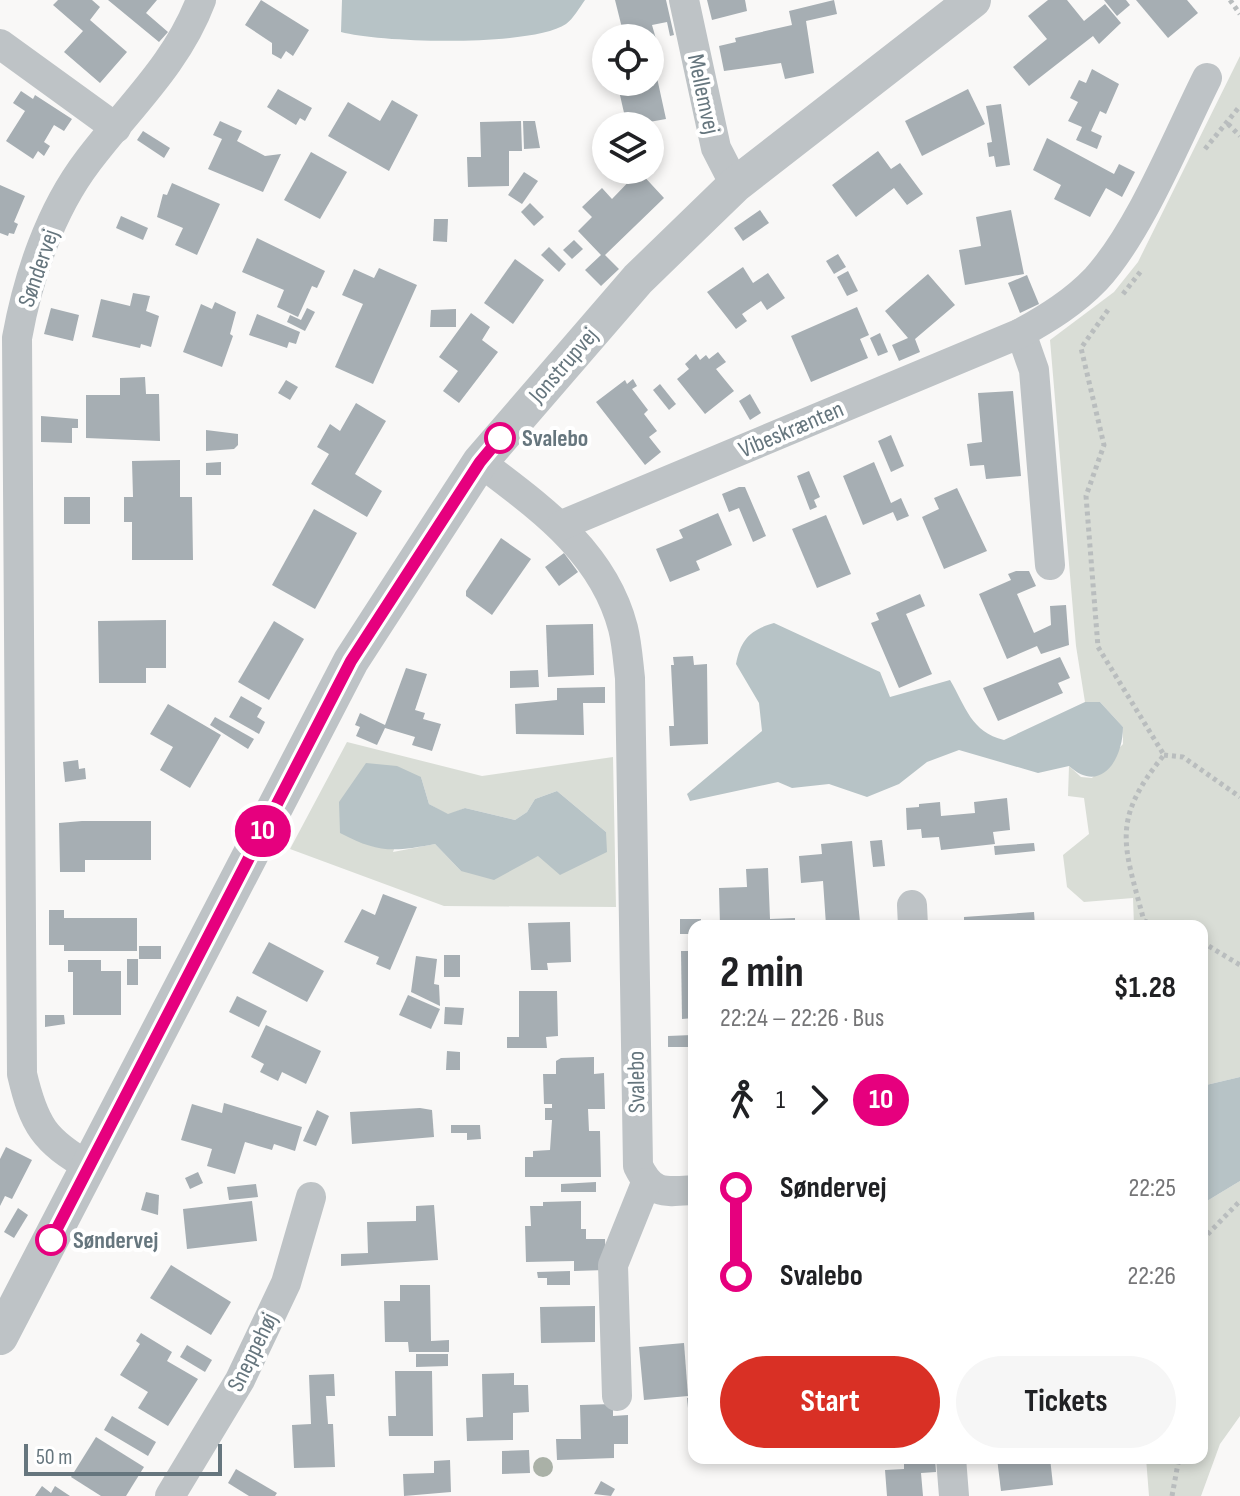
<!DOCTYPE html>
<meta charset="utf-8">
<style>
:root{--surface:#fff;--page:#f6f6f6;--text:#202124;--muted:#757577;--accent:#d93025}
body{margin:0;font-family:"Sofia Sans Condensed",sans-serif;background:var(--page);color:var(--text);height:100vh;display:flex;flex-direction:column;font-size:30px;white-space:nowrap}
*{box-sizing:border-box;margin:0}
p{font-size:26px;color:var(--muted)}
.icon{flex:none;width:44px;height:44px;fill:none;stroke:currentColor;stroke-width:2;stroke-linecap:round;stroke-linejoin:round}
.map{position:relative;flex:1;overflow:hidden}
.side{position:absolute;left:688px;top:920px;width:520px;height:544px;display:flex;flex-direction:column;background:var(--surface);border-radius:16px;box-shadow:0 4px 12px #0003}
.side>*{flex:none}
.badge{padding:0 16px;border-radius:26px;font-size:28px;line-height:52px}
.fabs{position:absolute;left:592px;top:24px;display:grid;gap:16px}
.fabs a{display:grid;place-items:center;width:72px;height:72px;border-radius:50%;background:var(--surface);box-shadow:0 4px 12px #0003;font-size:40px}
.scale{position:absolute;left:24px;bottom:20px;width:198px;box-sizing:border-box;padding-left:8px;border:4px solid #66767e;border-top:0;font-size:22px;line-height:28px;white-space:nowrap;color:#66767e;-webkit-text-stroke:6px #fff;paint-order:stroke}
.map>.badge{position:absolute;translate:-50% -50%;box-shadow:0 0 0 4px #fff}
.legs{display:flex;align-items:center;gap:12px;height:88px;padding:0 32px;font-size:26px}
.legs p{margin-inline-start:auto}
.summary{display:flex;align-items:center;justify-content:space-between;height:136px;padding:0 32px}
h1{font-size:44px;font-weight:700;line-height:60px}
.action{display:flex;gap:16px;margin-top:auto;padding:16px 32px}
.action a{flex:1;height:92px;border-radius:48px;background:var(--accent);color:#fff;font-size:32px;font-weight:700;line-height:92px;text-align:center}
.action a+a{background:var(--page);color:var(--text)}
ul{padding:0 32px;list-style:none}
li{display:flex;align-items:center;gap:28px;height:88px;font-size:30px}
li i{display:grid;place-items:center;width:12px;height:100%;margin:0 10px;background:currentColor}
li i::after{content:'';width:20px;height:20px;margin:-10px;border:6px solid;border-radius:50%;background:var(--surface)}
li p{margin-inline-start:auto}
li:first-child i{background:linear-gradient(#0000 50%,currentColor 0)}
li:last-child i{background:linear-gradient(currentColor 50%,#0000 0)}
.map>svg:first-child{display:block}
.green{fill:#d9ddd6;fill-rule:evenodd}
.water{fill:#b7c3c6}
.building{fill:#a6aeb3}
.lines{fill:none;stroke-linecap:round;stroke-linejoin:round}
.path{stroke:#b9bdbe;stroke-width:5;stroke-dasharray:4 4;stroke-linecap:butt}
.minor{stroke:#bec3c6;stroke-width:30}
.tertiary{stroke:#bec3c6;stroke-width:36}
.tree{fill:#aab1a7}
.line-1-casing{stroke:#fff;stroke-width:18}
.line-1{stroke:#e6007e;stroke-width:12}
.stop-1-dot{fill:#fff;stroke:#e6007e;stroke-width:4}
.labels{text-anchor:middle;stroke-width:8;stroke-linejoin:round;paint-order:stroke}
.street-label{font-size:24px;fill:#66767e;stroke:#fff}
.stop-label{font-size:24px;font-weight:bold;fill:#66767e;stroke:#fff;text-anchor:start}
</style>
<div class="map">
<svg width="1240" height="1496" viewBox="0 0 1240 1496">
<rect width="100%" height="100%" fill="#f9f8f7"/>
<g class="green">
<polygon points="1240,56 1240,1077 1202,1086 1202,926 1134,926 1133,898 1084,902 1067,887 1063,855 1089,834 1084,798 1068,796 1069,766 1081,777 1092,778 1123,744 1123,727 1100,702 1085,702 1076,646 1050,340 1114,292 1138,262"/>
<path d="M347 742 482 776 613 757 616 907 444 906 290 849ZM421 777 429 804 448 815 465 808 515 820 527 812 535 799 557 791 606 832 538 856 461 871 435 844 393 852Z"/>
<polygon points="1240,1181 1240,1416 1220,1444 1201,1496 1149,1496 1146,1458 1202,1458 1202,1204"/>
</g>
<g class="water">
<path d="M342 0H585C580 7 573 19 566 24 532 47 381 43 341 32Z"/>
<path d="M774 623 880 672 890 697 950 680C966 707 971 732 1004 740L1085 702H1100L1123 727C1123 759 1101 795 1069 766L1038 773 959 750 927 762 899 784 867 797 829 784 792 788 778 782 690 801 687 794 762 731 759 703 736 664C741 639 750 630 774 623Z"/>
<path d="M366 763 397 766 421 777 429 804 448 814 465 808 515 820 527 812 535 799 557 791 606 832 607 852 560 875 538 856 494 880 461 871 435 844C393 852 378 853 340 833L339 802Z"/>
<polygon points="1240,1077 1240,1181 1202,1204 1202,1086"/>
</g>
<g class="building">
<polygon points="58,0 92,0 100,7 90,20 127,52 100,83 64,52 83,31 53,5"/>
<polygon points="108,0 157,0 146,13 168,32 159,42"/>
<polygon points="261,0 309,30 293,56 286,51 281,59 272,54 272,43 245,25"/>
<polygon points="615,0 666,0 674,35 670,36 667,22 652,25 656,39 628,38 627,31 623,32"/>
<polygon points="707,0 745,0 747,11 712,20"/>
<polygon points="834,0 837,14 806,21 814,73 785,79 781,63 724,71 719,46 736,42 735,38 792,25 789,11"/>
<polygon points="1048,0 1067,0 1084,21 1105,4 1121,23 1099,44 1093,36 1029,86 1013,67 1047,39 1028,16"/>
<polygon points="1104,0 1126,0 1130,5 1117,16"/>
<polygon points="1136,0 1187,0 1198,13 1168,38"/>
<polygon points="654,64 666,119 627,126 617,82 650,82 650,65"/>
<polygon points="1092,69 1119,84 1106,114 1100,111 1091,131 1102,136 1097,149 1076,140 1082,127 1068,121 1078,102 1070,98 1079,80 1086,83"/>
<polygon points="278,89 312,108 305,121 300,118 296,125 267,107"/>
<polygon points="968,89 985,124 922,156 905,121"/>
<polygon points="21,91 33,99 35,95 72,119 64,131 54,125 44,142 50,146 44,156 38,151 33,159 6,141 25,111 13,103"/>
<polygon points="392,100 418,115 389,171 328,136 348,102 380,121"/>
<polygon points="1001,104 1010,165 996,167 994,156 989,157 987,143 992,142 986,106"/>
<polygon points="220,121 242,131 237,141 265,156 281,154 263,192 208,169 222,139 213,135"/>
<polygon points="521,121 522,151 509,151 509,186 468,187 467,157 481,157 480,122"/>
<polygon points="523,121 535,121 540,148 524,149"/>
<polygon points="143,131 170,148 164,158 137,140"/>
<polygon points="1047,138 1114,174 1119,164 1135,172 1122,197 1106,188 1090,217 1054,199 1061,185 1033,170"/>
<polygon points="878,151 891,169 900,163 923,194 907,205 894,188 856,217 832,185"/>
<polygon points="311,152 347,172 320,219 284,200"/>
<polygon points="639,171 664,198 605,255 619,269 601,286 585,270 601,255 578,231 592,217 582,207 602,188 612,199"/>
<polygon points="524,172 538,181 522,204 508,195"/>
<polygon points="172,183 220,204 197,255 175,245 183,228 157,217 163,194 167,195"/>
<polygon points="0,185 25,196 14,222 18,224 14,234 9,233 8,236 0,233"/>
<polygon points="530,203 544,217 534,226 521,212"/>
<polygon points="760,210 769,223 743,241 734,228"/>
<polygon points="1011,210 1024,274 965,285 959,250 981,246 976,217"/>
<polygon points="121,216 148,228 143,240 116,228"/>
<polygon points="434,219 448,219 447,242 433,241"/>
<polygon points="257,238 325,271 317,288 312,286 298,317 277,307 284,290 242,272"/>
<polygon points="574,240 583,249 572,259 563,250"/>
<polygon points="549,247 566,264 559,272 541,255"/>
<polygon points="838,254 846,267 834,274 826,261"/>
<polygon points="515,259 544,280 513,324 484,303"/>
<polygon points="743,267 753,283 768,273 785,298 767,310 761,301 742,314 747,321 736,329 707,292"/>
<polygon points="379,268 417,285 373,384 335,367 363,304 342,295 354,269 374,278"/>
<polygon points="848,271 858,291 847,296 837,277"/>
<polygon points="928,274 955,305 915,339 920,352 899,361 892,345 908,338 885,311"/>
<polygon points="1027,275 1039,304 1020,313 1008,283"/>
<polygon points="133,293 150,296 146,311 159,316 151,347 141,344 140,348 92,337 101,299 130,306"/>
<polygon points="215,302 236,312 230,334 233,336 222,367 183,352 201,304 212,309"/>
<polygon points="857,307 869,335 860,339 868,358 811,382 791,336"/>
<polygon points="51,308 79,315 73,341 44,334"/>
<polygon points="307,308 315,312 305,331 287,322 290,315 301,320"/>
<polygon points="456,309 456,327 430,327 431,310"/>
<polygon points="471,313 490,327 482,340 498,352 459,403 443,391 458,371 439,357"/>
<polygon points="257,314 300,332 296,344 289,342 287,348 249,335"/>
<polygon points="880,333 888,352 878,356 870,338"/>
<polygon points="718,352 726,362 716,369 734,391 705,414 677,379 689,369 685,364 696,354 700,360 706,355 709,359"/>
<polygon points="145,377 146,394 159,394 160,441 86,438 86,395 120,395 120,378"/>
<polygon points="633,379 637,386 632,389 648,410 644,414 657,431 649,437 661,452 645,465 596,402 625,380 627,384"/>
<polygon points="286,380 298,387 290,400 278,393"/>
<polygon points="660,384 676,404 669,410 653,390"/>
<polygon points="1013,391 1021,476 986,479 984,465 970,466 967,444 982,442 978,393"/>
<polygon points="750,394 761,413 750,420 739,401"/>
<polygon points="356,403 386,421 355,474 382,491 367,517 311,484 329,454 317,447 330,424 340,431"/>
<polygon points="41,416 78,419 78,428 72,428 72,443 41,442"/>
<polygon points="206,430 238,434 238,445 234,449 206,451"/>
<polygon points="891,435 904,466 891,472 878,441"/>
<polygon points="180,460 180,497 192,497 193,560 132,560 132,522 124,522 124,497 133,497 132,461"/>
<polygon points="221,462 221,475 206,475 206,463"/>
<polygon points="874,462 891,503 901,498 909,516 897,521 893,512 863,525 843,476"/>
<polygon points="809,471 820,497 814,500 817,507 810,510 797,476"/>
<polygon points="739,487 745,487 766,536 753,542 739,508 729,512 722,494"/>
<polygon points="957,488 987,551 944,569 922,517 939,509 934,498"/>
<rect x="64" y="497" width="26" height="27"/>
<polygon points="314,509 357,533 315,609 272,585"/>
<polygon points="718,513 732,545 696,561 700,570 670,582 656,549 683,538 679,530"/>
<polygon points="826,515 851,574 817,588 792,529"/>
<polygon points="501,538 531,559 492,615 466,596 466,591"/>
<polygon points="564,553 578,572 559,586 545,567"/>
<polygon points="1016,571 1029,571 1036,586 1017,594 1034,633 1051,625 1050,606 1066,605 1069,645 1041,654 1037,646 1007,659 979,594 1011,580 1008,574"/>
<polygon points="920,594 925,606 906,614 932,674 899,688 871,623 879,620 876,613"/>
<polygon points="166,620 166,668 146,668 146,683 99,683 98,621"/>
<polygon points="274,621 304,639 269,700 238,682"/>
<polygon points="593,624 594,675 548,677 546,625"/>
<polygon points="693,656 694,665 707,664 708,744 670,746 669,726 674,726 671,665 674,665 673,657"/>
<polygon points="1060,657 1070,678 1058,683 1063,693 998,721 983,688"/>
<polygon points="406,668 427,674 415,710 425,713 423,719 441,724 432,751 412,745 415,737 385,728 377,745 356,736 360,727 355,725 360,713 385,725"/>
<polygon points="538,670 539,687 510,688 510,671"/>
<polygon points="605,687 605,703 583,703 584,735 516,734 515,704 557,700 557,688"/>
<polygon points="241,696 262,708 257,717 265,722 259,734 229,717"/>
<polygon points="168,704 221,735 190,788 160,770 173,747 150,734"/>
<polygon points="215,717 254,739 248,749 210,725"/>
<polygon points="78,760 79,769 85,768 86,779 65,782 63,762"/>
<polygon points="1007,798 1010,830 993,832 995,844 941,850 939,837 922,838 921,829 907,830 906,808 919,807 919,804 940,802 941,816 975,813 974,802"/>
<polygon points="82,821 151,821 151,860 85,860 85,872 60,872 59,823"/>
<polygon points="882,840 885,866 873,867 870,841"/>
<polygon points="852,841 860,922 826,925 823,881 801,883 799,856 822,854 821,844"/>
<polygon points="1034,843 1035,851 995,855 994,846"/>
<polygon points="768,868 770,919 795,918 795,926 720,926 719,888 747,887 746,869"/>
<polygon points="383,894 417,907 390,970 376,964 379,957 344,942 362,909 375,915"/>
<polygon points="49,910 64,910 64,918 137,918 137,951 64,951 64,945 49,945"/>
<polygon points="1034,912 1035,926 964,926 964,917"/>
<polygon points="680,919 701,919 701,926 694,926 694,934 680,934"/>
<polygon points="570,922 571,962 547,963 548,970 531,970 528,923"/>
<polygon points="269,942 324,971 307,1002 252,973"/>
<rect x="139" y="946" width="22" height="13"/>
<polygon points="681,951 694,951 694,1018 682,1019"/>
<rect x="444" y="955" width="16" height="22"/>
<polygon points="416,956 437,959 434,984 439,985 440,1006 411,992"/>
<rect x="127" y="959" width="11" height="26"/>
<polygon points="68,960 101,960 101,971 121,971 121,1015 73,1015 73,972 68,972"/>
<polygon points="519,991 557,991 558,1036 546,1037 547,1048 507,1048 507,1037 519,1037"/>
<polygon points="408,995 440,1009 431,1029 399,1015"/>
<polygon points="237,996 267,1011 259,1027 229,1012"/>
<polygon points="445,1007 464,1008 462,1025 444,1024"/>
<polygon points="45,1015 64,1015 65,1024 45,1027"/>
<polygon points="266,1025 321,1051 306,1084 282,1072 278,1081 260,1072 264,1064 251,1057"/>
<polygon points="692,1035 692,1047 668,1047 668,1036"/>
<polygon points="447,1051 460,1052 460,1070 446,1070"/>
<polygon points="594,1057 594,1074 604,1073 605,1109 588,1109 589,1131 600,1131 601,1177 525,1177 525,1157 533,1157 533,1151 550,1150 552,1120 545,1120 545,1108 552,1108 552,1104 544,1104 543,1074 556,1074 556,1061 561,1058"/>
<polygon points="224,1103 302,1127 295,1151 274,1144 272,1150 245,1142 235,1174 207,1166 212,1149 181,1140 192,1104 222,1113"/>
<polygon points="420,1108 432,1110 434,1137 352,1144 350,1112"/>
<polygon points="317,1110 329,1116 316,1146 303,1141"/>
<polygon points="451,1125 480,1125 481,1139 467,1140 467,1133 451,1133"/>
<polygon points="6,1147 32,1160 12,1199 5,1196 0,1206 0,1159"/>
<polygon points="198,1172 203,1183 190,1189 185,1178"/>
<polygon points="596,1182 596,1192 561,1192 561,1184"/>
<polygon points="256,1184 258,1197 229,1200 227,1187"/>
<polygon points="146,1192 159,1195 158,1215 141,1210"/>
<polygon points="252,1201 257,1241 187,1249 183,1209"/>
<polygon points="581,1201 581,1229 586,1229 586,1239 605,1239 606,1270 574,1271 574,1261 526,1262 525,1226 531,1226 530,1206 543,1206 543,1202"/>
<polygon points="434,1205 438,1260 341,1266 341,1254 368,1253 367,1222 416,1221 416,1206"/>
<polygon points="18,1208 28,1215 14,1238 4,1232"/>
<polygon points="171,1265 231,1302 211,1335 150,1298"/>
<polygon points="570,1271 570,1285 547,1285 547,1278 538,1278 537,1272"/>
<polygon points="400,1285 430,1285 431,1341 449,1340 449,1352 409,1352 408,1342 385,1342 384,1301 400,1301"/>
<polygon points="595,1306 595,1342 541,1343 540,1307"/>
<polygon points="141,1333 172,1352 167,1361 198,1379 168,1426 138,1408 148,1392 120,1375 140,1344 136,1341"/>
<polygon points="684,1343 688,1396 644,1400 639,1347"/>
<polygon points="187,1345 212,1360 205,1372 180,1357"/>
<polygon points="416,1354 448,1354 448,1366 416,1367"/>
<polygon points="395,1371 432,1371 433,1436 389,1436 388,1416 396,1416"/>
<polygon points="514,1373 514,1385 528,1385 529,1412 513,1413 513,1440 467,1441 466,1418 483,1417 482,1374"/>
<polygon points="334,1374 335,1396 326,1396 328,1424 333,1424 335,1467 294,1468 292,1425 311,1424 309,1375"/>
<polygon points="694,1397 694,1428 690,1428 687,1398"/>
<polygon points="613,1404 613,1416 628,1415 628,1444 614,1444 614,1458 557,1460 556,1439 581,1439 580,1405"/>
<polygon points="112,1416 156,1442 148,1456 104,1430"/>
<polygon points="96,1437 144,1467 126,1496 101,1496 71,1477"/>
<polygon points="529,1450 530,1473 502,1474 502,1451"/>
<polygon points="904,1458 935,1458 936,1472 921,1473 923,1496 887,1496 885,1470 904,1469"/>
<polygon points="997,1458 1050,1458 1053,1485 1001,1491"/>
<polygon points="450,1460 451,1492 404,1496 403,1474 434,1473 434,1461"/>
<polygon points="236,1469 277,1493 275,1496 249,1496 228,1483"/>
<polygon points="601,1481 615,1489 611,1496 594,1494"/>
<polygon points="42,1486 51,1493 55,1486 70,1496 35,1496"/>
</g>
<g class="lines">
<g class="path">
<polyline points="1230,0 1240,14"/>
<polyline points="1228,124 1240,136"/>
<polyline points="1205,149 1240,106"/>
<polyline points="1123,294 1141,271"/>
<path d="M1108 310 1081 348 1104 445 1086 496 1098 647 1164 755C1110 821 1124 845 1144 921L1160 926"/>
<polyline points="1164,755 1183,757 1240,797"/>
<polyline points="1202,942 1240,965"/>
<polyline points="1202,1240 1240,1201"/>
<polyline points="1172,1496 1179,1458"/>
</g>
<g class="minor">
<polyline points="684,0 716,148 735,185"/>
<polyline points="0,44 116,128"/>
<polyline points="1021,333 1034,370 1050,565"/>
<path d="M480 462C539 507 603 551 623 628 627 644 628 661 630 678L638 1166C652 1195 664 1192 694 1190"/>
<path d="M562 525 1021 333C1048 318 1074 302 1096 279 1140 231 1177 138 1207 78"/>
<polyline points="912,905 913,926"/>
<path d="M90 1167C44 1141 34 1125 22 1074L17 338C28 277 50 211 88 161 128 108 177 64 201 0"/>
<polyline points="617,1396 613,1265 646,1183"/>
<polyline points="951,1458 954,1496"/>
<polyline points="170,1496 240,1380 286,1283 311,1197"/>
</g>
<polyline class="tertiary" points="0,1337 351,661 480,462 638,279 735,185 973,0"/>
</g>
<circle class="tree" cx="543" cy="1467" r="10"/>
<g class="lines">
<defs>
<polyline id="line-1" points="51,1240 351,661 480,462 500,438"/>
</defs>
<use href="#line-1" class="line-1-casing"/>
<use href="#line-1" class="line-1"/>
</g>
<g class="stop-1-dot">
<circle cx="500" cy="438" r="14"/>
<circle cx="51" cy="1240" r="14"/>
</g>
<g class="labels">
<g class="street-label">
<text transform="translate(704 94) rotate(78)" y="8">Mellemvej</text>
<text transform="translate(38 268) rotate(-71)" y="8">Søndervej</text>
<text transform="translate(563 365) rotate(-49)" y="8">Jonstrupvej</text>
<text transform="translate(791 429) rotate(-23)" y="8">Vibeskrænten</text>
<text transform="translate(636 1082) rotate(-91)" y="8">Svalebo</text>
<text transform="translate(252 1352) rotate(-64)" y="8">Sneppehøj</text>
</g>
<g class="stop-label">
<text x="522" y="446">Svalebo</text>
<text x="73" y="1248">Søndervej</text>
</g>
</g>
</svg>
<div class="fabs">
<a><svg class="icon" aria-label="locate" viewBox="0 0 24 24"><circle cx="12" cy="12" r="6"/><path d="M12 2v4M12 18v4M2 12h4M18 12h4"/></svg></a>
<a><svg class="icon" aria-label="layers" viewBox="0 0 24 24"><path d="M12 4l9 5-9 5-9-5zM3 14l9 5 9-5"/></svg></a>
</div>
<div class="scale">50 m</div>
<b class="badge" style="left:263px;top:831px;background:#e6007e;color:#fff">10</b>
<section class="side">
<div class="summary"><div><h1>2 min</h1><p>22:24 – 22:26 · Bus</p></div><b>$1.28</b></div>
<div class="legs"><svg class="icon" aria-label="walk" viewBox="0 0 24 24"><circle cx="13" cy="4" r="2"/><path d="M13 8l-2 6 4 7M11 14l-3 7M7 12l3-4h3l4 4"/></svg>1<svg class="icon" aria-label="forward" viewBox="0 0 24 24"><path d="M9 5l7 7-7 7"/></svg><b class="badge" style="background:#e6007e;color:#fff">10</b></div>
<ul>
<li><i style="color:#e6007e"></i><b>Søndervej</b><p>22:25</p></li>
<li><i style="color:#e6007e"></i><b>Svalebo</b><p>22:26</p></li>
</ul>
<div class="action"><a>Start</a><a>Tickets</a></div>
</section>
</div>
